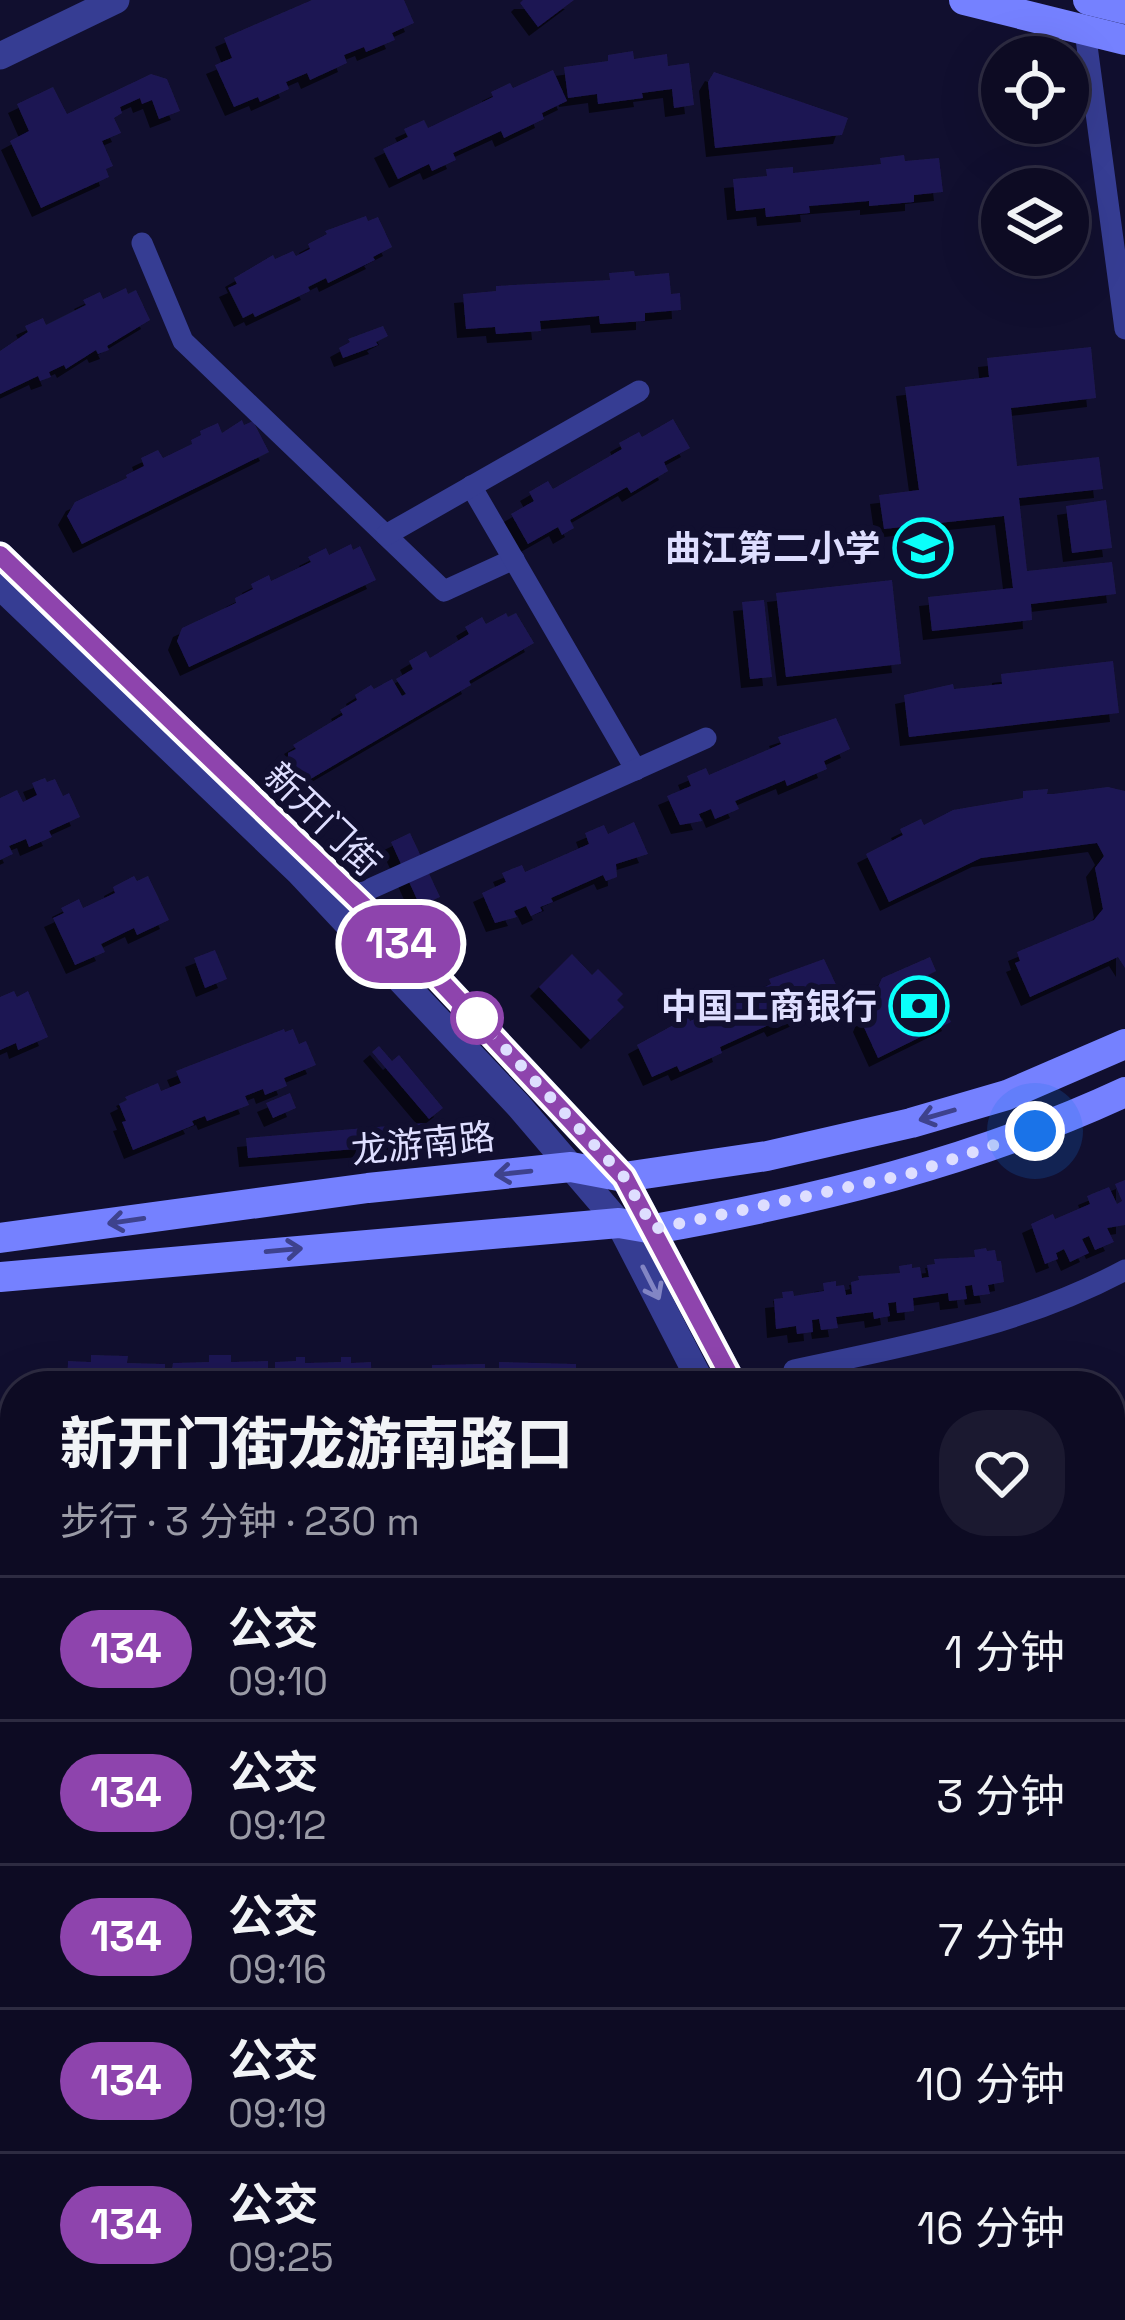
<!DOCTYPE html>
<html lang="zh">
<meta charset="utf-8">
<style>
:root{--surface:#0d0b23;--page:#1b1930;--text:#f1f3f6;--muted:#9a9ba6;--line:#2d2b41}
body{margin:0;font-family:"Space Grotesk","Noto Sans SC",sans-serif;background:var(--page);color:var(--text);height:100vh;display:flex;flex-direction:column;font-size:45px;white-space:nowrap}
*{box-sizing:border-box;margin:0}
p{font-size:39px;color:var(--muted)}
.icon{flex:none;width:66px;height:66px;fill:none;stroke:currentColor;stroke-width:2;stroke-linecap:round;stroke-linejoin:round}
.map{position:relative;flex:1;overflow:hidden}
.sheet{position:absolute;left:0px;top:1371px;width:1125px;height:951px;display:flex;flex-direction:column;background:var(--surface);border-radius:48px 48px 0 0;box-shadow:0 12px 48px #0002,0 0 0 3px var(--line)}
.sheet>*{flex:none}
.badge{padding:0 24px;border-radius:39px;font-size:42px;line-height:78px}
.fabs{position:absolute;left:981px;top:36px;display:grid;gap:24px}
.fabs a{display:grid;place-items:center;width:108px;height:108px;border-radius:50%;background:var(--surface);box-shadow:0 12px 48px #0002,0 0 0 3px var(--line);font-size:60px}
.you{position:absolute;width:60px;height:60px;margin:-30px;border:9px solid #fff;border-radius:50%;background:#1a73e8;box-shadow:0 0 0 18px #1a73e833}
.map>.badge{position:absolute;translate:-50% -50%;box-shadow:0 0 0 6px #fff}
.round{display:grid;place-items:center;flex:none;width:126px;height:126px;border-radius:48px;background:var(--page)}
.headline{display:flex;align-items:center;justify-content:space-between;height:204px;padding:0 60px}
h1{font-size:57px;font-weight:800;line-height:90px}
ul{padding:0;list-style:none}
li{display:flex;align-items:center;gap:36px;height:144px;padding:0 60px;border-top:3px solid var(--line)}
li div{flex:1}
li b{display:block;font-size:45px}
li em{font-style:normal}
li .badge{min-width:132px;font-weight:700;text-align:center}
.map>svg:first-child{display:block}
.green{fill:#123a34}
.building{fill:#1e1952;filter:url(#shadow)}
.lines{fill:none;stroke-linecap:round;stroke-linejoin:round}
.minor{stroke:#363d93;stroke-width:21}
.tertiary{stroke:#363d93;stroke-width:27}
.secondary{stroke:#7581ff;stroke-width:30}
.oneway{stroke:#3e428d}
.oneway2{stroke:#8285c4}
.line-casing{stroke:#fff;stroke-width:27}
.line{stroke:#8e44ad;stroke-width:18}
.walk{stroke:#dedeff;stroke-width:12;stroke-dasharray:0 21.6}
.stop-dot{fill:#fff;stroke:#8e44ad;stroke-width:6}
.labels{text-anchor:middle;stroke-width:12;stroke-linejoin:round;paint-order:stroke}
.poi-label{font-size:36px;font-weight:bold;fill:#dedeff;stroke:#110f2f;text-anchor:end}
.street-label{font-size:36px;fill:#dedeff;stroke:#110f2f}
</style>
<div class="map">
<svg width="1125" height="2320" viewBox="0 0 1125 2320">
<defs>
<filter id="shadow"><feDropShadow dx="-9" dy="9" stdDeviation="0" flood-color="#0009"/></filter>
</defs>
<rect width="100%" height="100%" fill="#110f2f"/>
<polygon class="green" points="0,2253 15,2261 15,2307 146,2310 380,2307 389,2312 389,2320 0,2320"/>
<g class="building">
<polygon points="312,0 404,0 414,23 392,33 395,40 366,52 364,47 344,55 347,63 310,80 307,73 286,82 289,89 260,102 258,97 234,107 215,65 232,58 224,38"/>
<polygon points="523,0 574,0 538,27 520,3"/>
<polygon points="633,51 634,59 667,54 668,66 689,63 694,105 674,108 672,89 642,93 643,98 598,104 597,94 568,98 564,67 608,61 608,55"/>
<polygon points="553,70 567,101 542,113 544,119 504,138 501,131 453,153 456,160 432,171 429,164 398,179 383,149 408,137 404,129 424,120 428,128 493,97 491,92 510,83 513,88"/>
<polygon points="714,72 848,118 842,135 715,148 708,82"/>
<polygon points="151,74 167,79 180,111 159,119 152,100 142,104 140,98 120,107 122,113 114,118 121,133 102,141 113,166 106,169 109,177 41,208 10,141 29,131 17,104 53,87 67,114"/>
<polygon points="904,155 905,161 939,158 943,192 914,195 914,202 869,206 869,201 809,206 810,213 766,217 765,208 736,211 733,179 767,176 766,169 793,167 793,173 881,164 880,158"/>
<polygon points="366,216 368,221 378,217 392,247 373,257 375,260 328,283 326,278 308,287 310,291 255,317 253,313 243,318 228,288 237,284 234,278 273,255 275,259 293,251 296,256 310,249 308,244 327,234 325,231"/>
<polygon points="634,271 635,276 669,273 671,294 680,293 681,310 645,313 645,321 600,324 599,316 540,321 541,331 496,334 495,327 466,329 463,294 496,291 496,286 610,280 609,273"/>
<polygon points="126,288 128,294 136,290 150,320 107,346 109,350 98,354 96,350 66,369 64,365 49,372 51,377 40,381 38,376 0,394 0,351 28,332 25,326 43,318 46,325 86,305 83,300 100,292 103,299"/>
<polygon points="383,326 388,336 376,342 378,345 343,358 339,348 350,342 348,339"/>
<polygon points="1091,347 1096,398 1011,408 1017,466 1099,457 1103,489 1019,498 1027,571 1112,562 1116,594 1031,604 1032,620 932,631 928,597 1013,588 1004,516 884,529 879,495 919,490 905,387 989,377 987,358"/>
<polygon points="673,419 690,448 664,462 668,471 631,493 627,487 570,520 574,528 562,535 558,527 528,544 511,514 534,501 529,492 548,481 553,489 622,449 619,443 639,432 642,437"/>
<polygon points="242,420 244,425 253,421 269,452 82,544 67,516 75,502 127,478 126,475 144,466 141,458 158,450 163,458 192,444 191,440 201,435 200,431 218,423 222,433"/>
<polygon points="1106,500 1112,548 1072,553 1066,506"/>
<polygon points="351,544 353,550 360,546 376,580 189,667 177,641 182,628 236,603 235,598 253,589 251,584 269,575 271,581 311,562 308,557 326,548 329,555"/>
<polygon points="892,580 901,664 786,677 776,593"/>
<polygon points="764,600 772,677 750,679 742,602"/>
<polygon points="506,613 508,617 516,613 534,643 469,681 471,685 302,784 288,759 288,753 296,749 293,745 343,715 340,710 357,700 355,695 371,685 374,689 392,679 402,696 406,694 396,679 413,669 409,661 426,651 430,658 469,634 465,627 482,617 486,624"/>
<polygon points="1113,661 1119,713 909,737 904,695 953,684 954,689 1002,684 1001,674"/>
<polygon points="836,718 850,749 824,761 827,769 787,786 785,780 735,801 739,809 715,819 711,809 699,814 702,821 680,825 667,796 691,786 687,776 706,768 709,775 781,744 778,737"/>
<polygon points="45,778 47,782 55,779 63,796 69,793 80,817 49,831 52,837 29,847 26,839 9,846 13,854 0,860 0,798 17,790 23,802 37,795 32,783"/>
<polygon points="1108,787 1125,791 1125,968 1118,957 1030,997 1015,963 1020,961 1017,952 1094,920 1103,909 1095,868 1104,856 1097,843 981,858 889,902 866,854 903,835 900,829 921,819 924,825 953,810 1023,798 1023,791 1048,789 1047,794 1053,794"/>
<polygon points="634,822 648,854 616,864 617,877 606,881 603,875 551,898 553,902 540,907 542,911 531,916 526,906 514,911 517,917 495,923 482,893 506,882 502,873 522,865 525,872 589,844 585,833 604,825 608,834"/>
<polygon points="410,833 440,897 420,906 391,842"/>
<polygon points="134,876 137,881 148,876 169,920 137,935 134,928 101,944 105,952 75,965 53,918 64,913 61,908 79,899 83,908 115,893 113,887"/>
<polygon points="215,950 227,979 205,988 194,958"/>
<polygon points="572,954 592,975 598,969 623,994 617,1000 624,1007 590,1040 539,987"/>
<polygon points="930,957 936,971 928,975 951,1022 878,1058 862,1023 882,978"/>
<polygon points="824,959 839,991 813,1003 816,1010 776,1028 773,1023 720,1047 722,1053 680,1072 677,1066 652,1077 637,1045 688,1017 690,1021 771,984 769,979"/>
<polygon points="14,991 17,997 28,991 48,1037 18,1050 16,1043 0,1050 0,997"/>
<polygon points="284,1029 285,1032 293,1029 299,1044 306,1041 316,1065 284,1078 287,1086 265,1095 263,1089 245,1096 249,1105 207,1121 205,1116 192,1121 194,1125 133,1150 122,1122 126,1121 119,1104 127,1100 125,1097 158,1083 161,1091 181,1083 176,1071"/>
<polygon points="379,1046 392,1061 399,1055 443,1108 429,1119 372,1052"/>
<polygon points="290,1093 296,1108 273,1118 266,1103"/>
<polygon points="425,1123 427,1143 248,1158 246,1138"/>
<polygon points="1125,1180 1125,1225 1107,1228 1114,1242 1095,1250 1089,1236 1082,1239 1089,1253 1070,1262 1064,1249 1056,1253 1058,1259 1045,1264 1031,1224 1053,1214 1055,1219 1090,1204 1087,1196 1109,1187 1117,1204 1122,1201 1115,1184"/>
<polygon points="986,1248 987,1251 995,1250 997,1261 1001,1261 1004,1282 988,1285 990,1294 974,1296 972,1285 965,1286 967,1299 949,1301 948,1293 913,1298 914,1311 897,1313 896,1302 888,1303 890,1316 874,1319 873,1312 836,1317 838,1328 821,1330 819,1319 812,1320 813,1332 797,1334 796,1326 776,1329 774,1299 783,1298 782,1292 793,1291 794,1296 824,1291 823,1283 836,1281 836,1286 844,1285 846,1295 852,1294 851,1282 859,1280 858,1276 900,1273 899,1266 912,1264 912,1268 920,1267 922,1278 929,1277 927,1265 935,1264 934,1259 975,1257 974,1250"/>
<polygon points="91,1355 128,1356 127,1363 165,1364 165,1386 67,1386 68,1361 91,1362"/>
<polygon points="209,1355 231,1355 231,1362 268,1361 268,1373 275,1373 275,1362 296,1361 296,1357 305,1357 305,1363 341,1362 341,1357 351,1357 351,1363 371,1362 372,1386 169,1386 173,1363 209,1362"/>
<polygon points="499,1362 576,1364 576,1379 581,1379 581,1386 499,1386"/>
<polygon points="485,1364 485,1372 491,1372 492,1386 420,1386 419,1371 432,1371 432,1365"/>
<polygon points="8,1546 15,1546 15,1604 4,1604 4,1597 0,1597 0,1554 8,1555"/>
<polygon points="0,1771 15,1774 15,1811 0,1811"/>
<polygon points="1120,1820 1125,1820 1125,1863 1117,1863 1117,1856 1110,1857 1110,1827 1121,1826"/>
<polygon points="15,1975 15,2011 0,2011 0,1976"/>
<polygon points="1125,2030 1125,2252 1114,2253 1110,2031"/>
<polygon points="6,2126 6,2140 15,2140 15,2230 0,2223 0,2127"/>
</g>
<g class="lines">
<g class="minor">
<polyline points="1085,31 1125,329"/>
<polyline points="142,243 183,341 444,591 514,559"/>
<polyline points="471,486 636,770"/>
<polyline points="386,535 639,391"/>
<polyline points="352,897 706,738"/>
<path d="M794 1370C907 1346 1023 1325 1125 1270"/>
</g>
<g class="tertiary">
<polyline points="0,56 116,0"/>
<polyline points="0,555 432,972 624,1177 735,1386"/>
<polyline points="0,586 299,872 518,1105 619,1223 703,1386"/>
<polyline points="850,2320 850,2307"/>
<polyline points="880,2320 880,2307"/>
</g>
<g class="secondary">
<polyline points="964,0 1125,40"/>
<polyline points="1088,0 1125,9"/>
<polyline points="0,1238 368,1188 571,1167 624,1177 767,1156 911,1123 1007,1095 1125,1044"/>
<path d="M0 1277 619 1223 654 1229C817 1200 974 1162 1125 1092"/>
</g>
</g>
<defs><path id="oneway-shaft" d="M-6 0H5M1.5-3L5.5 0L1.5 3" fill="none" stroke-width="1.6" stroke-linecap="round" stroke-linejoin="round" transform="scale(3)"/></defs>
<g class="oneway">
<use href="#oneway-shaft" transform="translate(937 1115) rotate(164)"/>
<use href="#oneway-shaft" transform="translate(513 1173) rotate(174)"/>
<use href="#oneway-shaft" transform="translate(126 1221) rotate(172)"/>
<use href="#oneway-shaft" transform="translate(284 1250) rotate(-5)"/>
</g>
<use class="oneway2" href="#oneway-shaft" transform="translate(651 1283) rotate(63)"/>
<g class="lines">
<defs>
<polyline id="line" points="0,555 432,972 624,1177 735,1386"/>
</defs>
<use href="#line" class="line-casing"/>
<use href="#line" class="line"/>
<polyline class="walk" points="477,1018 624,1177 654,1229 909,1174 1035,1131"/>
</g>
<defs>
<symbol id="school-ring" viewBox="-11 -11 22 22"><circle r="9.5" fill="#110f2f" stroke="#0afffb" stroke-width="1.5"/><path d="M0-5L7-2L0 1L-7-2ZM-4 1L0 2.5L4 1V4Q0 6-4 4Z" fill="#0afffb"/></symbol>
<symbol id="bank-ring" viewBox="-11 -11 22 22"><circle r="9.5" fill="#110f2f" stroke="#0afffb" stroke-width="1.5"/><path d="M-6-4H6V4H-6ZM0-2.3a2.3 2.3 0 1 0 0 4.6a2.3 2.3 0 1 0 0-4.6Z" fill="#0afffb"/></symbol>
</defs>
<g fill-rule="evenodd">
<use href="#school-ring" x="890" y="515" width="66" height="66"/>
<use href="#bank-ring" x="886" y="973" width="66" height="66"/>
</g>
<circle class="stop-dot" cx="477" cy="1018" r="24"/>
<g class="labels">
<g class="poi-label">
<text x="881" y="561">曲江第二小学</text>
<text x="877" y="1019">中国工商银行</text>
</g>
<g class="street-label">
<text transform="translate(323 819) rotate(44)" y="13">新开门街</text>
<text transform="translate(423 1143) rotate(-6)" y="13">龙游南路</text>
</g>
</g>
</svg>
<div class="fabs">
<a><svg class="icon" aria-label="locate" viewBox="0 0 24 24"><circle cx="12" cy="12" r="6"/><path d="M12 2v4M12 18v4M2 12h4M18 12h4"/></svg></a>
<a><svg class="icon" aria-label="layers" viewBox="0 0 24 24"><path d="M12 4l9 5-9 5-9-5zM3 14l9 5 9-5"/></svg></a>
</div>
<div class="you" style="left:1035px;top:1131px"></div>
<b class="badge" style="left:401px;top:944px;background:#8e44ad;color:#fff">134</b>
<section class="sheet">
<div class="headline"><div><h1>新开门街龙游南路口</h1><p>步行 · 3 分钟 · 230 m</p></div><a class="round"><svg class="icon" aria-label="heart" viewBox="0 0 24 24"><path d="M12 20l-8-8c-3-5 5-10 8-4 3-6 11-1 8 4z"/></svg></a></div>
<ul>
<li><span class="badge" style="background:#8e44ad;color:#fff">134</span><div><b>公交</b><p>09:10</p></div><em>1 分钟</em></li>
<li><span class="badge" style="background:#8e44ad;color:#fff">134</span><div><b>公交</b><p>09:12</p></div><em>3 分钟</em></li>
<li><span class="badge" style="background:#8e44ad;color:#fff">134</span><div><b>公交</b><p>09:16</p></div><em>7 分钟</em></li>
<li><span class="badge" style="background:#8e44ad;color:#fff">134</span><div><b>公交</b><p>09:19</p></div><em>10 分钟</em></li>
<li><span class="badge" style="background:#8e44ad;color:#fff">134</span><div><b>公交</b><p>09:25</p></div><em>16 分钟</em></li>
</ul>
</section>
</div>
